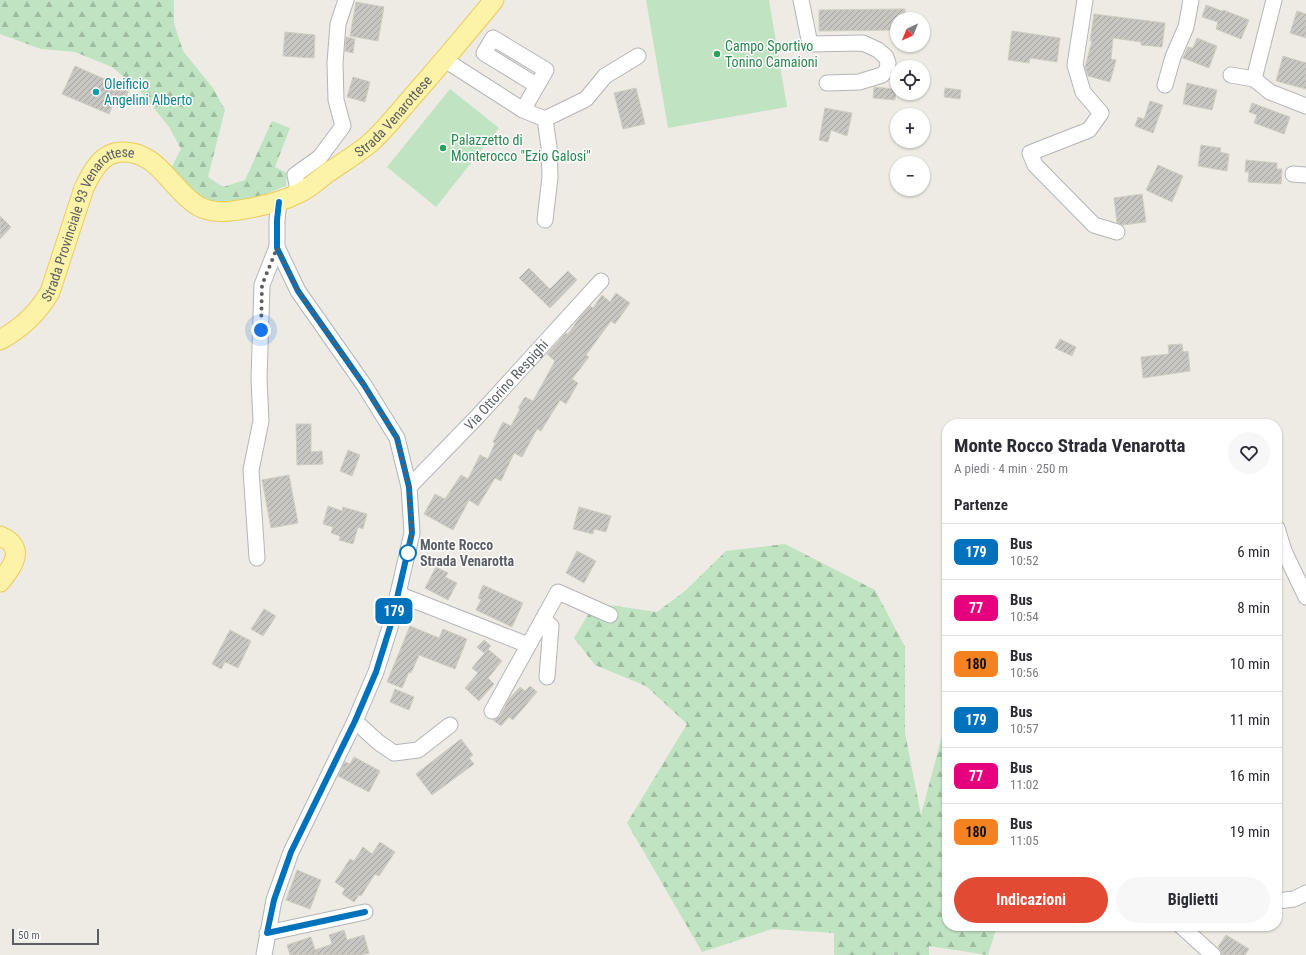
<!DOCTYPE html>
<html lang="it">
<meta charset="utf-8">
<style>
:root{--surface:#fff;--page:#f7f7f7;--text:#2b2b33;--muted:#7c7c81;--line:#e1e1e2;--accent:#e24a33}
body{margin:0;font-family:"Roboto Condensed",sans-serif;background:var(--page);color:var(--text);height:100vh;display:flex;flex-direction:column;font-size:15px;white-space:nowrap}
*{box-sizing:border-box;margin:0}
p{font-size:13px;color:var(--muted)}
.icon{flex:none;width:22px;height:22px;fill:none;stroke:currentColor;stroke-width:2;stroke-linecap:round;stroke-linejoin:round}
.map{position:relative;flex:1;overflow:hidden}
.side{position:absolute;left:942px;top:419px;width:340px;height:512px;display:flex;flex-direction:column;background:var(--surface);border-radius:16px;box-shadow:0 1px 3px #0004}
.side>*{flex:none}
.badge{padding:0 8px;border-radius:6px;font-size:14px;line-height:26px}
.needle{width:26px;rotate:223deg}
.tools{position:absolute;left:890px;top:12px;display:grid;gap:8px}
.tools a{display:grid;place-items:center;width:40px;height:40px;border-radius:50%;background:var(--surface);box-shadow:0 1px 3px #0004;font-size:20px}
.scale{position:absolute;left:12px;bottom:10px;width:87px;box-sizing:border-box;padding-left:4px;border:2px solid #5b5e63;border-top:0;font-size:11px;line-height:14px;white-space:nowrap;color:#5b5e63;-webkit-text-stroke:3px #fff;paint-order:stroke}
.you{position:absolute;width:20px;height:20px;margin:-10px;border:3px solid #fff;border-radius:50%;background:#1a73e8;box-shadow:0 0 0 6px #1a73e833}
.map>.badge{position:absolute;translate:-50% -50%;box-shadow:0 0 0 2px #fff}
h2{padding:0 12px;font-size:15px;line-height:36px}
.round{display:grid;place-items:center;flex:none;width:42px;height:42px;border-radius:21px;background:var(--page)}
.head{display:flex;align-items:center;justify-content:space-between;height:68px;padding:0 12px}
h1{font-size:19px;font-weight:700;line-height:30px}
.button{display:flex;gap:8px;margin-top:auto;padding:8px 12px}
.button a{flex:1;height:46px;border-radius:24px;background:var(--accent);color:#fff;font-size:16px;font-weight:700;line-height:46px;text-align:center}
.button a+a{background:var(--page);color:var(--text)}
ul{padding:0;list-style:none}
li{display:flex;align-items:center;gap:12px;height:56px;padding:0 12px;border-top:1px solid var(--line)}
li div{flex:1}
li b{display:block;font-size:15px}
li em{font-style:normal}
li .badge{min-width:44px;font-weight:700;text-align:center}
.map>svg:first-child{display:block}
.forest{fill:url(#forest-firs)}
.pitch{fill:#c0e4c2}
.building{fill:url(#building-hatch);stroke:#d1cdc1}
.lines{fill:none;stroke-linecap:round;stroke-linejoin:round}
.minor-casing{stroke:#b3b5b9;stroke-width:17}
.major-casing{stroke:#eccb5d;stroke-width:21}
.minor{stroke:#fff;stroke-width:15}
.major{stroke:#fcf3a9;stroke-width:19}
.line-casing{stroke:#fff;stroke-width:9}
.line{stroke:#0072bc;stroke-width:6}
.walk{stroke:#5b5e63;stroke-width:4;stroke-dasharray:0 7.2}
.leisure-dot{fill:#2e9e5b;stroke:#fff;stroke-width:1.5}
.culture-dot{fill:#0f9aa8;stroke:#fff;stroke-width:1.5}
.stop-dot{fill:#fff;stroke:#0072bc;stroke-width:2}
.labels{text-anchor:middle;stroke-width:3;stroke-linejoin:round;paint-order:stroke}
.leisure-label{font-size:14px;fill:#27864d;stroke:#fff;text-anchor:start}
.culture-label{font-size:14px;fill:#0d838f;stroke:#fff;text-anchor:start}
.street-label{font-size:14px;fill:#5b5e63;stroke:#fff}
.stop-label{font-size:14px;font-weight:bold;fill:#5b5e63;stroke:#fff;text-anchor:start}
</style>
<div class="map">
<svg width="1306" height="955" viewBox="0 0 1306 955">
<defs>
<pattern id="forest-firs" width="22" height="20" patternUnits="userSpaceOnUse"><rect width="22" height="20" fill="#c0e4c2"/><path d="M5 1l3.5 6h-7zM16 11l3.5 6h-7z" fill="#9fbca1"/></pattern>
<pattern id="building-hatch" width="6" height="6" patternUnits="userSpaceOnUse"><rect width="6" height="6" fill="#c8c6c0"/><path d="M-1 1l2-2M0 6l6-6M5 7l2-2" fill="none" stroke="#a5a4a0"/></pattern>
</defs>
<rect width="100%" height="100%" fill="#edebe3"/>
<g class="forest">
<path d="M0 0H174V23L183 51 213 88 225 110 208 177 223 187 245 180 272 121 290 128 275 167 287 173 286 186C262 195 226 211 200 197 190 191 179 179 169 172L181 149 169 127 141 92 112 67 75 52 41 49 0 34Z"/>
<polygon points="785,544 875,590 905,647 905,733 921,815 942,736 947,683 947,926 997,926 988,955 929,946 929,955 834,955 834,933 772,929 702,952 627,823 687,724 646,686 595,665 574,638 595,603 657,612 685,591 726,551"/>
</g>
<g class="pitch">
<polygon points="646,0 769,0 787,107 668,128"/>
<polygon points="450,89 499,128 436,207 387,167"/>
</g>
<g class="building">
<polygon points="356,2 384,7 378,41 350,36"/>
<polygon points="1206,5 1222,11 1223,10 1249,20 1241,39 1216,29 1218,22 1202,17"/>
<polygon points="905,9 905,19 897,19 897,30 819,31 819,10"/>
<polygon points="1297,11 1306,14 1306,38 1290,33"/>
<polygon points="1094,14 1165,23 1162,47 1141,45 1141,42 1113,38 1111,59 1116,60 1110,82 1088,76 1085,67 1092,41 1090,41"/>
<polygon points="1012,31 1060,38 1057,62 1030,58 1029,63 1008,60"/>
<polygon points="285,32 315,35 314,58 283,56"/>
<polygon points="346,37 355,39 353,53 345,51"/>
<polygon points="1197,38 1217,46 1209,68 1183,58 1188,47 1193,48"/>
<polygon points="1283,56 1306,63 1306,89 1276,81"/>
<polygon points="75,66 129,90 125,100 117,96 109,114 62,94"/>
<polygon points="353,77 370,82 365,102 347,97"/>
<polygon points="1187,83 1217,90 1212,110 1183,104"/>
<polygon points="874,87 896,89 895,100 873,98"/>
<polygon points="636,88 645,124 623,129 614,93"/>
<polygon points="945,88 961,90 960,99 944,97"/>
<polygon points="1150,101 1163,105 1153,133 1135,126 1138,117 1144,119"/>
<polygon points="1252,103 1290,117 1284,134 1254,123 1257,115 1249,112"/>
<polygon points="825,108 852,113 847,136 831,130 828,142 819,140"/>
<polygon points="1201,145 1221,148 1220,152 1229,154 1227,171 1198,166"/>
<polygon points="1246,160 1277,163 1277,169 1282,169 1281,184 1248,182 1249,172 1245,172"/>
<polygon points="1158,165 1183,176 1172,202 1146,190"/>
<polygon points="1142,194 1146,222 1123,225 1117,223 1114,198"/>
<polygon points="0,216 11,227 0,239"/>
<polygon points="529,268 550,289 568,271 577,280 550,308 519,278"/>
<polygon points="616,293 630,303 615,324 611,321 586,355 589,357 572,379 578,383 566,404 560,400 541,431 537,429 522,457 514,453 501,481 495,478 478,506 469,500 453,530 424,514 435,494 445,499 461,475 468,479 480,455 488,459 495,443 493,442 503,422 511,426 520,409 518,408 525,397 533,401 555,361 547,354 566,333 568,334 580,317 590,306 593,308 602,295 610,302"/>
<polygon points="1060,339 1076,347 1072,356 1055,348"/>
<polygon points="1182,344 1183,352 1188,351 1190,371 1143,378 1141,357 1169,354 1168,345"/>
<polygon points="296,424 311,424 311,452 322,451 323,464 297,465"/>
<polygon points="348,450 360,455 352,476 340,471"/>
<polygon points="289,475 298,523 271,528 262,480"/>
<polygon points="328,506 342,511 343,507 367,514 363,529 358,527 353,544 339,540 340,536 331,533 333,527 323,524"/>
<polygon points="579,507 611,516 606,532 594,529 593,534 573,529"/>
<polygon points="577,551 596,561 584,583 566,573"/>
<polygon points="436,567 448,573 445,577 457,583 448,600 425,588"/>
<polygon points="483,585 523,603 512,627 476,610 481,600 478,598"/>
<polygon points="264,609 276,616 263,636 251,629"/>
<polygon points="410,626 439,638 443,629 467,639 455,669 419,655 411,673 409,672 402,688 387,682"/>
<polygon points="230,630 251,641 238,668 225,662 221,669 212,664"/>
<polygon points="484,640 491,646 484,653 477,647"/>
<polygon points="488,649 502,661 488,678 494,684 479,701 465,688 478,673 472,668"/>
<polygon points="530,686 537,692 513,720 509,717 501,726 493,720 500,716 509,699 520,687 525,691"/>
<polygon points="395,689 414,697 409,710 390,702"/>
<polygon points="461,739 473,755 469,758 474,764 432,795 416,774"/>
<polygon points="354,757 380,771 369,792 338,776 345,762 350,764"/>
<polygon points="380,842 395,852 379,876 375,874 361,896 359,895 354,902 342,894 345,889 335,882 350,859 354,861 363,847 372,854"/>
<polygon points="297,870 321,880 310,909 286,900"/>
<polygon points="344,930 347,940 364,935 369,953 362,955 290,955 287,945 311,937 315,950 332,944 329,935"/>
<polygon points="1226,935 1249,949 1245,955 1222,955 1221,952 1218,947"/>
</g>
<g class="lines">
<defs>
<g id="minor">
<polyline points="801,0 810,44 863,43 878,50 886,57 888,63 887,70 882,75 859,82 827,83"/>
<polyline points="1085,0 1075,65 1083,92 1101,113 1089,130 1030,153 1035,165 1094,225 1117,232"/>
<polyline points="1274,0 1254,79 1270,92 1306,106"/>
<polyline points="445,60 523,110 545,119 586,99 605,76 638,56"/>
<polyline points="1231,75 1254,79"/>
<polyline points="1165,85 1173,57 1186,27 1191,0"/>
<polyline points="523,110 546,70 493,38 484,53 536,85"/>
<polyline points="545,119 549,147 550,177 545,220"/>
<polyline points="1293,174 1306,175"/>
<polyline points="299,194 295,175 320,157 343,126 336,100 335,63 338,24 346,0"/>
<path id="s1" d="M409 487 477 417 601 281"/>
<polyline points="1277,528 1284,551 1306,597"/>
<polyline points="257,558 251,470 261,421 259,379 262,285 277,247"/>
<polyline points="398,594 528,645"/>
<polyline points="543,619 551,626 547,677"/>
<polyline points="492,711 558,592 610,615"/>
<polyline points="355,721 378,742 394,753 418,750 450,725"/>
<polyline points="1277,901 1294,899 1306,893"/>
<polyline points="1181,926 1213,955"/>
<polyline points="267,933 365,912"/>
<polyline points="264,955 274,900 291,852 355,721 376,672 391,624 412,533 409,487 397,438 364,385 298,291 277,247 277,220 279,202"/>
</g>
<g id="major">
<path id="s2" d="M0 340C22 328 38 313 50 292L84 188C92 172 101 153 121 152 158 150 170 189 198 206 212 214 229 212 245 209 262 206 281 202 297 194 309 189 319 179 329 172 342 163 357 154 369 144 385 130 398 113 412 97 440 65 467 33 494 0"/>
<path d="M0 536C27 547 13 567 0 582"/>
</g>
</defs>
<use href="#minor" class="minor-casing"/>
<use href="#major" class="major-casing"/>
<use href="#minor" class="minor"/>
<use href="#major" class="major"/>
</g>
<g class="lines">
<defs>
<polyline id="line" points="279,202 277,220 277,248 298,291 364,385 397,438 409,487 412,533 391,624 376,672 355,721 291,852 274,900 267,933 365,912"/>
</defs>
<use href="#line" class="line-casing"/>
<use href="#line" class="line"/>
<polyline class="walk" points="261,330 262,285 277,248 298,291 364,385 397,438 409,487 412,533 408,553"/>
</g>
<g class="leisure-dot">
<circle cx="717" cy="54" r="4"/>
<circle cx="443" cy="148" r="4"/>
</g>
<circle class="culture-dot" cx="96" cy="92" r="4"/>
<circle class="stop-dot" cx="408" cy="553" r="8"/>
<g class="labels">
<g class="leisure-label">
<text x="725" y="51">Campo Sportivo<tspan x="725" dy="16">Tonino Camaioni</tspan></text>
<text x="451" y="145">Palazzetto di<tspan x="451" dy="16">Monterocco "Ezio Galosi"</tspan></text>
</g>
<g class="culture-label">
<text x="104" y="89">Oleificio<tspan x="104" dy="16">Angelini Alberto</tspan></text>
</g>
<g class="street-label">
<text dy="5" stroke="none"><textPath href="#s2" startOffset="558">Strada Venarottese</textPath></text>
<text dy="5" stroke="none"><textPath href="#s2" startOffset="154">Strada Provinciale 93 Venarottese</textPath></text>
<text dy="5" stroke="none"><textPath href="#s1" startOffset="141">Via Ottorino Respighi</textPath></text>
</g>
<g class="stop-label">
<text x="420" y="550">Monte Rocco<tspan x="420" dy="16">Strada Venarotta</tspan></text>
</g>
</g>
</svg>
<div class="tools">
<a><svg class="needle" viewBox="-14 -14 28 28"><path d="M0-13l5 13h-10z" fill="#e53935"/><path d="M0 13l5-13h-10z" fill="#7c7c81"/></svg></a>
<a><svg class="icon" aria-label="locate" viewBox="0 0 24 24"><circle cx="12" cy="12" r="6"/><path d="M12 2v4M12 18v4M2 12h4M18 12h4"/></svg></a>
<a>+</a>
<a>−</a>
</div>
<div class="scale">50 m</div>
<div class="you" style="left:261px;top:330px"></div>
<b class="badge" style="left:394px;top:611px;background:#0072bc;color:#fff">179</b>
<section class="side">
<div class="head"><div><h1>Monte Rocco Strada Venarotta</h1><p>A piedi · 4 min · 250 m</p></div><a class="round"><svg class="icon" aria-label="heart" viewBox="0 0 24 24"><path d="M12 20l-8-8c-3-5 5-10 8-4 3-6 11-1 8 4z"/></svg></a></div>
<h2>Partenze</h2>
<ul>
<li><span class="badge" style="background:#0072bc;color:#fff">179</span><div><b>Bus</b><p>10:52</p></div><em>6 min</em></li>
<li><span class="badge" style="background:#e6007e;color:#fff">77</span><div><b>Bus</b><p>10:54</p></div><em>8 min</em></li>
<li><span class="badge" style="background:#f58220;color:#111">180</span><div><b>Bus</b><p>10:56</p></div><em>10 min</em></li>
<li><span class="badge" style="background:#0072bc;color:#fff">179</span><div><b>Bus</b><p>10:57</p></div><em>11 min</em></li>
<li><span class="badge" style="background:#e6007e;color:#fff">77</span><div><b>Bus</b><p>11:02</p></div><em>16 min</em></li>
<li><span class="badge" style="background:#f58220;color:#111">180</span><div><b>Bus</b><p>11:05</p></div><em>19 min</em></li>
</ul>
<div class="button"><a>Indicazioni</a><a>Biglietti</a></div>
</section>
</div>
